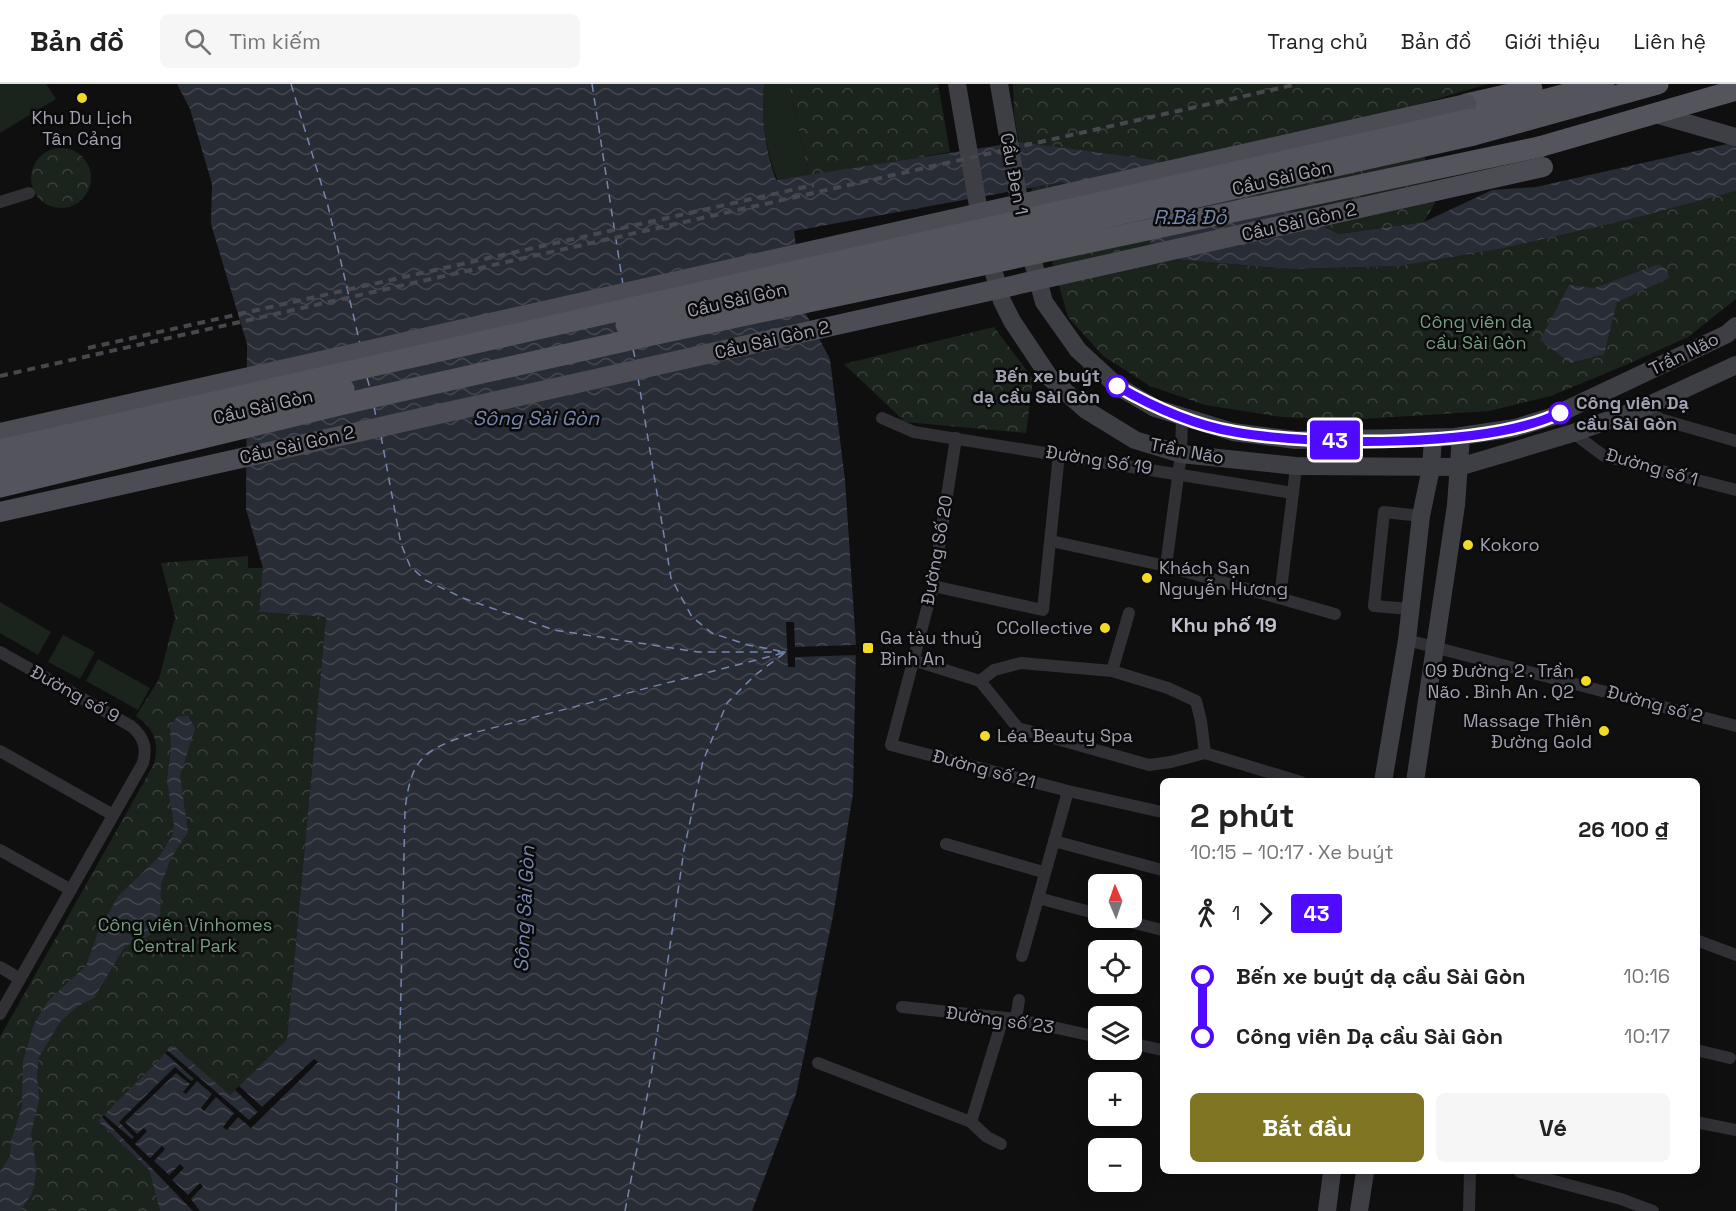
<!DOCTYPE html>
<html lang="vi">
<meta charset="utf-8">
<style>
:root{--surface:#fff;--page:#f6f6f6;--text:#222;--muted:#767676;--line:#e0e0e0;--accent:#7f7523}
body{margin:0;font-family:"Space Grotesk",sans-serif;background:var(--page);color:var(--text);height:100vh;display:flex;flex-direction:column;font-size:22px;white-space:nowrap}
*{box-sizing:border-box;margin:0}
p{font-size:20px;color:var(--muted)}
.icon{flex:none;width:33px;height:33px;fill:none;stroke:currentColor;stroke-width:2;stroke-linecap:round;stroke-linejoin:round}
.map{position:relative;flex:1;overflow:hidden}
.details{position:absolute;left:1160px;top:694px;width:540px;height:396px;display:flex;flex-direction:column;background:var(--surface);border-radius:9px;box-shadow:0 3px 15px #0003}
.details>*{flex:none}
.badge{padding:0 12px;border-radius:4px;font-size:21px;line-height:39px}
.needle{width:39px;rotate:358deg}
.controls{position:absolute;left:1088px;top:790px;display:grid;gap:12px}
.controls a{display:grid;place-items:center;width:54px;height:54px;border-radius:9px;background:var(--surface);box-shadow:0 3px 15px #0003;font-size:30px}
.map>.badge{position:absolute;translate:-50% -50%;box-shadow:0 0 0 3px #fff}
.legs{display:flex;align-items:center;gap:9px;height:66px;padding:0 30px;font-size:20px}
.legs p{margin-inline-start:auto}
.head{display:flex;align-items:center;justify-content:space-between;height:102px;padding:0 30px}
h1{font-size:33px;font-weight:700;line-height:45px}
.button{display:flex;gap:12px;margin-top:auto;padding:12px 30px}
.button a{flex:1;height:69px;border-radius:9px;background:var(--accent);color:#fff;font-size:24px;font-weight:700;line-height:69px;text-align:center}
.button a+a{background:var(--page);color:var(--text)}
ul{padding:0 30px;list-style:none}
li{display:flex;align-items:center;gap:21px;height:60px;font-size:22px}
li i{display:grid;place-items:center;width:9px;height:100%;margin:0 8px;background:currentColor}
li i::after{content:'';width:15px;height:15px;margin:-8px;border:4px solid;border-radius:50%;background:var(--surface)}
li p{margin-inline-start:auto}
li:first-child i{background:linear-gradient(#0000 50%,currentColor 0)}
li:last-child i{background:linear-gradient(currentColor 50%,#0000 0)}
header{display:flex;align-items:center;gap:36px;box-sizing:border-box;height:84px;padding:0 30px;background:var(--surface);border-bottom:2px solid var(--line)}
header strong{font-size:28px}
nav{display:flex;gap:33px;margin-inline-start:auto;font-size:21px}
.search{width:420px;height:54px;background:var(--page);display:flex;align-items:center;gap:15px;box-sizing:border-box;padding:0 21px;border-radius:9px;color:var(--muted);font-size:22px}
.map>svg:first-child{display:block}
.green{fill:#1b231d}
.forest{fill:url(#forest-crowns)}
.water{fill:url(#water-waves)}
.pier{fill:#0f0f10}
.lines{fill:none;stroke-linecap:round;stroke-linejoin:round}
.ferry{stroke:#7587ad;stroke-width:1.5;stroke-dasharray:8 6;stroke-linecap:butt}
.minor{stroke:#303035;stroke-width:12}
.secondary{stroke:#3e3e45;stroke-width:18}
.trunk{stroke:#54545d;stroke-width:21}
.rail{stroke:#47474e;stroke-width:4;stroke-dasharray:8 6;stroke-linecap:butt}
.primary-bridge{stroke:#4c4c54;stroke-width:20}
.trunk-bridge{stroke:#54545d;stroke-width:21}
.line-1-casing{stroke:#fff;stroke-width:14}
.line-1{stroke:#4f0aff;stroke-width:9}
.poi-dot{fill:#f1db25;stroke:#0a0a0b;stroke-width:2}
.stop-1-dot{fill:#fff;stroke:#4f0aff;stroke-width:3}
.labels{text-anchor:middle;stroke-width:5;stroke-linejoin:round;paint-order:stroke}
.poi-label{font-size:18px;fill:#a0a1b1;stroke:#0a0a0b;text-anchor:start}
.street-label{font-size:18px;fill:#a0a1b1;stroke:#0a0a0b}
.park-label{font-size:18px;fill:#769d81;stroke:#0a0a0b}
.stop-label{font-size:18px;font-weight:bold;fill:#a0a1b1;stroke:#0a0a0b;text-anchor:end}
.water-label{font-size:20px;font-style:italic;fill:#7587ad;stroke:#0a0a0b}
.neighbourhood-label{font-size:20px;font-weight:bold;fill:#c1c1cd;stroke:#0a0a0b}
</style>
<header>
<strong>Bản đồ</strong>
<div class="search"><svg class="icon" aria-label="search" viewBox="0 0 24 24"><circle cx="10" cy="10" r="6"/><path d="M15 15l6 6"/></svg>Tìm kiếm</div>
<nav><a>Trang chủ</a><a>Bản đồ</a><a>Giới thiệu</a><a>Liên hệ</a></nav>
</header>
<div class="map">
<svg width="1736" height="1127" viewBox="0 0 1736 1127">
<defs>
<pattern id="forest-crowns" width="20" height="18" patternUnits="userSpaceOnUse" patternTransform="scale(1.5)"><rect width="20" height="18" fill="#1b231d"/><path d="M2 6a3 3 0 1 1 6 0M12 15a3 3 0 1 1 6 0" fill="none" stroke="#39403b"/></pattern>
<pattern id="water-waves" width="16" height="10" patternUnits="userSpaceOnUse" patternTransform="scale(1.5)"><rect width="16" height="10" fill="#282c35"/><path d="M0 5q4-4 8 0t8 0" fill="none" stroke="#444750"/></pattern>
</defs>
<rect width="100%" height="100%" fill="#0f0f10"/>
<g class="green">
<polygon points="0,0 46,0 56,15 0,49"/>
<path d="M764 0H789L809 93 777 95C765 63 761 35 764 0Z"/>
<polygon points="0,518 51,548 38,571 0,549"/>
<polygon points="63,551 95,568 80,595 48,578"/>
<polygon points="98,575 150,604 138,626 86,597"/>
</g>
<g class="forest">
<polygon points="789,0 938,0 950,68 809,93"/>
<polygon points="1013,0 1488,0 1413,22 1435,119 1424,138 1339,150 1270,116 1084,67 1019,58 1014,31"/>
<circle cx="61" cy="94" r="30"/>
<polygon points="1062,98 1128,140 1172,175 1290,185 1398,182 1631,135 1736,107 1736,215 1688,253 1628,280 1551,312 1489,327 1346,336 1282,333 1205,321 1150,302 1103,272 1068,233 1031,104"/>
<polygon points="994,243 1033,295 1026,349 905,338 844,280"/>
<path d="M248 472V484H263L259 528 326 533 287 955 230 1011 98 1037 149 1086 160 1127H0V953L154 680C160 659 154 644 136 632L159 595 175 533 161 479Z"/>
</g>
<g class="water">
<path d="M177 0H764C761 35 765 63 776 96L1019 58 1155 76 1270 116 1339 150 1424 138 1492 106 1536 103 1736 58V107L1631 135 1498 165 1398 182 1290 185 1172 175 1128 140 1062 98 794 147 806 230 830 275 845 396 856 561 853 710 833 832 796 1010 752 1127H160L149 1086 98 1037 173 962 230 1011 287 955 326 533 259 528 263 484 246 425 247 260 211 140 212 100 190 25Z"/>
<polygon points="1659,180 1667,186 1669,194 1617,218 1604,270 1570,279 1540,256 1569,201 1594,204"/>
<polygon points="178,632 188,632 195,644 180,692 188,748 171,774 161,800 160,838 149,852 125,862 94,914 78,922 60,938 39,973 37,990 39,1016 31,1050 36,1082 35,1098 31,1111 20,1127 0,1127 0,1088 10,1072 11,1057 22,1023 23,977 34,940 48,917 86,882 98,848 118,812 159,773 172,752 174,741 167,696 171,665 170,642"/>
</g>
<g class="pier">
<polygon points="786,538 794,538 795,563 856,561 857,571 795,573 795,583 788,583"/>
<polygon points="168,967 249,1036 258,1028 235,1006 239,1002 262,1023 314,975 318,978 251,1044 238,1033 227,1046 223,1043 234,1029 216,1013 204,1027 201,1024 212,1010 197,997 186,1010 183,1008 190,1000 176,989 125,1038 137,1050 144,1044 147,1047 135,1060 150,1074 162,1062 165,1065 154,1077 169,1091 180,1080 184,1084 172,1096 188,1111 200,1099 203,1102 191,1115 200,1127 193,1127 102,1033 104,1031 132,1055 134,1053 119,1038 175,983 191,997 194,995 165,969"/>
</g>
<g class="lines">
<g class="ferry">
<polyline points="291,0 328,122 360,260"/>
<polyline points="592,0 623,201"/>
<polyline points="633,265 636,278"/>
<polyline points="367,294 370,304"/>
<polyline points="638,294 671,494 692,533 712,549 748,561 780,567"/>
<polyline points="374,323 376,333"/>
<polyline points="381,352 401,460 410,482 425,496 463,514 554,546 698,568 787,568"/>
<path d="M396 1127 405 726C411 672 425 666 473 649L783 569"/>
<polyline points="625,1127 651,992 684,766 703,677 727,619 755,591 786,568"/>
</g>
<g class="minor">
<polyline points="0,118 29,109"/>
<polyline points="1645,323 1660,335 1736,357"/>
<polyline points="882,334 914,348 1293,409 1296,382"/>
<polyline points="1573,349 1604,372 1736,406"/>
<polyline points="956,354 933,502 891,661 1068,707 1162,728"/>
<polyline points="1051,457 1166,482 1335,530"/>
<polyline points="1166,482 1181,370 1182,333"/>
<polyline points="933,502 1043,526 1059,370"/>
<polyline points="1280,513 1293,409"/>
<polyline points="1411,525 1374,522 1384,428 1421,432"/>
<polyline points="1407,556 1736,642"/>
<path d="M0 568 131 642C144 653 147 663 143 679L0 930"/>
<polyline points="913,576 980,597"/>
<polyline points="1112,587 1129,529"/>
<polyline points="980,597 1018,644 1149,681 1171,678 1205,669 1301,698"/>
<polyline points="980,597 994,586 1021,579 1112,587 1168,604 1196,617 1201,637 1205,669"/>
<polyline points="0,667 113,731"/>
<polyline points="1054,757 1162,786"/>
<polyline points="946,760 1043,788"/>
<polyline points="0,766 71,806"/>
<polyline points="1038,814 1098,830"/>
<polyline points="1115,834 1162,846"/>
<polyline points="1696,856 1736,871"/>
<polyline points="1022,872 1068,707"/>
<polyline points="0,883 20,895"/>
<polyline points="902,923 1016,935 1098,953"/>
<polyline points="1016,935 1019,916"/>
<polyline points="1131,959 1162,966"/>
<polyline points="1696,966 1730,974"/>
<polyline points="818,979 971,1038 987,1053 1001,1060"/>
<polyline points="971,1038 1003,934"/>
<polyline points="1696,1038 1736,1046"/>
<polyline points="1520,1088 1621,1115 1653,1127"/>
<polyline points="1469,1127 1470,1088"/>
</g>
<g class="secondary">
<polyline points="957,0 983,151 1002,217 1012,237 1050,294 1086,326 1135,356 1181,370 1296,382 1459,383 1573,349 1645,323 1736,281"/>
<polyline points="999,0 1024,145 1044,218 1078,266 1117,302 1155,324 1233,348 1296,356 1455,353 1515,344 1551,333 1727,250 1736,242"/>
<polyline points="1659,31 1736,53"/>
<polyline points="1383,698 1407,556 1421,432 1431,384 1433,354"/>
<polyline points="1415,698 1456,421 1461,352"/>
<polyline points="1327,1127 1332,1088"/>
<polyline points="1359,1127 1365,1088"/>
</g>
<g class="trunk">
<polyline points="1466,20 1532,5"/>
<polyline points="1471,35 1604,0"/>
<polyline points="1474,51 1658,0"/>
<polyline points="1539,63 1736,6"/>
</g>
<g class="rail">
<polyline points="88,264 814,101"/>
<polyline points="0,292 1298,0"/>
</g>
<g class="primary-bridge">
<polyline points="0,349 1466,20"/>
<polyline points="0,428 1543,83"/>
</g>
<g class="trunk-bridge">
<polyline points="626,241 1474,51"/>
<polyline points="0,366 1471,35"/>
<polyline points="0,382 344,305"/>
<polyline points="0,403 352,318 652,251 1539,63"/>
</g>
</g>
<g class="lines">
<defs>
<path id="line-1" d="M1117 302C1153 323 1193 341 1235 348 1315 362 1487 364 1560 329"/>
</defs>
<use href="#line-1" class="line-1-casing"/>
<use href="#line-1" class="line-1"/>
</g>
<g class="poi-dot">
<circle cx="82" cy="14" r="6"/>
<circle cx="1468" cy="461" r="6"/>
<circle cx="1147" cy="494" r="6"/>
<circle cx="1105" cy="544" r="6"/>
<rect x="862" y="558" width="12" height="12" rx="3"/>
<circle cx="1586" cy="597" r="6"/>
<circle cx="1604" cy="647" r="6"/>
<circle cx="985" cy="652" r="6"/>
</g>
<g class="stop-1-dot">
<circle cx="1117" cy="302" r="10"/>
<circle cx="1560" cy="329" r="10"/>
</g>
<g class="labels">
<g class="poi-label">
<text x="82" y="40" text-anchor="middle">Khu Du Lịch<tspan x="82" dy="21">Tân Cảng</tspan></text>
<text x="1480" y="467">Kokoro</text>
<text x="1159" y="490">Khách Sạn<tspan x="1159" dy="21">Nguyễn Hương</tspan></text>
<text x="1093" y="550" text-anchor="end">CCollective</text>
<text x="880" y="560">Ga tàu thuỷ<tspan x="880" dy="21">Bình An</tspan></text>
<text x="1574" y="593" text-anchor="end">09 Đường 2 . Trần<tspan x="1574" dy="21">Não . Bình An . Q2</tspan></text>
<text x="1592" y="643" text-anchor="end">Massage Thiên<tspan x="1592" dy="21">Đường Gold</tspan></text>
<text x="997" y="658">Léa Beauty Spa</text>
</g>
<g class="street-label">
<text transform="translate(1014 90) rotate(79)" y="6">Cầu Đen 1</text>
<text transform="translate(1282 94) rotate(-13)" y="6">Cầu Sài Gòn</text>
<text transform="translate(1299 138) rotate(-13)" y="6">Cầu Sài Gòn 2</text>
<text transform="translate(737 216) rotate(-13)" y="6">Cầu Sài Gòn</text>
<text transform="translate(772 256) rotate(-13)" y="6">Cầu Sài Gòn 2</text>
<text transform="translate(1684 270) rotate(-26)" y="6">Trần Não</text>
<text transform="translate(263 323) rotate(-13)" y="6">Cầu Sài Gòn</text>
<text transform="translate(297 361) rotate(-13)" y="6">Cầu Sài Gòn 2</text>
<text transform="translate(1187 367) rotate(11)" y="6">Trần Não</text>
<text transform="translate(1099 376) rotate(9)" y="6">Đường Số 19</text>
<text transform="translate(1652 383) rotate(16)" y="6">Đường số 1</text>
<text transform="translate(937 466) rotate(-80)" y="6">Đường Số 20</text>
<text transform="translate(75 610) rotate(29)" y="6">Đường số 9</text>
<text transform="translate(1655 620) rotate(15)" y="6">Đường số 2</text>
<text transform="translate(984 685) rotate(15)" y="6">Đường số 21</text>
<text transform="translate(1000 936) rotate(8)" y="6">Đường số 23</text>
</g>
<g class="park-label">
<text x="1476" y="244">Công viên dạ<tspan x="1476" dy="21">cầu Sài Gòn</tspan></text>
<text x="185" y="847">Công viên Vinhomes<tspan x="185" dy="21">Central Park</tspan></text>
</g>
<g class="stop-label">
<text x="1100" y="298">Bến xe buýt<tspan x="1100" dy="21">dạ cầu Sài Gòn</tspan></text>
<text x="1576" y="325" text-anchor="start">Công viên Dạ<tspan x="1576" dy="21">cầu Sài Gòn</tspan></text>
</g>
<g class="water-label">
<text x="1190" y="140">R.Bá Đỏ</text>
<text x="536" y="341">Sông Sài Gòn</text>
<text transform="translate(524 825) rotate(-87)" y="7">Sông Sài Gòn</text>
</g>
<g class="neighbourhood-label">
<text x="1224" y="548">Khu phố 19</text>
</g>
</g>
</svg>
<div class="controls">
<a><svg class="needle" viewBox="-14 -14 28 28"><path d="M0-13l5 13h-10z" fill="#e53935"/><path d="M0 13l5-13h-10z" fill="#767676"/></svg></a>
<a><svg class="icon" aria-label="locate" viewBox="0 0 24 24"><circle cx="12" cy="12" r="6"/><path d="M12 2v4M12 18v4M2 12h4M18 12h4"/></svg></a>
<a><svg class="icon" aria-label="layers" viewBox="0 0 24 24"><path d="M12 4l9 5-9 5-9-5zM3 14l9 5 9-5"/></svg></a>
<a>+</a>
<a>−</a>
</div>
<b class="badge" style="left:1335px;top:356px;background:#4f0aff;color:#fff">43</b>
<section class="details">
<div class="head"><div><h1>2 phút</h1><p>10:15 – 10:17 · Xe buýt</p></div><b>26 100 ₫</b></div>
<div class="legs"><svg class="icon" aria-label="walk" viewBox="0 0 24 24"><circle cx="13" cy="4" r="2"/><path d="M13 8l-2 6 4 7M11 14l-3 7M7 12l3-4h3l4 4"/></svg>1<svg class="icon" aria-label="forward" viewBox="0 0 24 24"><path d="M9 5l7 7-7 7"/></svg><b class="badge" style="background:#4f0aff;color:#fff">43</b></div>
<ul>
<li><i style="color:#4f0aff"></i><b>Bến xe buýt dạ cầu Sài Gòn</b><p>10:16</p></li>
<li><i style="color:#4f0aff"></i><b>Công viên Dạ cầu Sài Gòn</b><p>10:17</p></li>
</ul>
<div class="button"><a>Bắt đầu</a><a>Vé</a></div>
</section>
</div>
